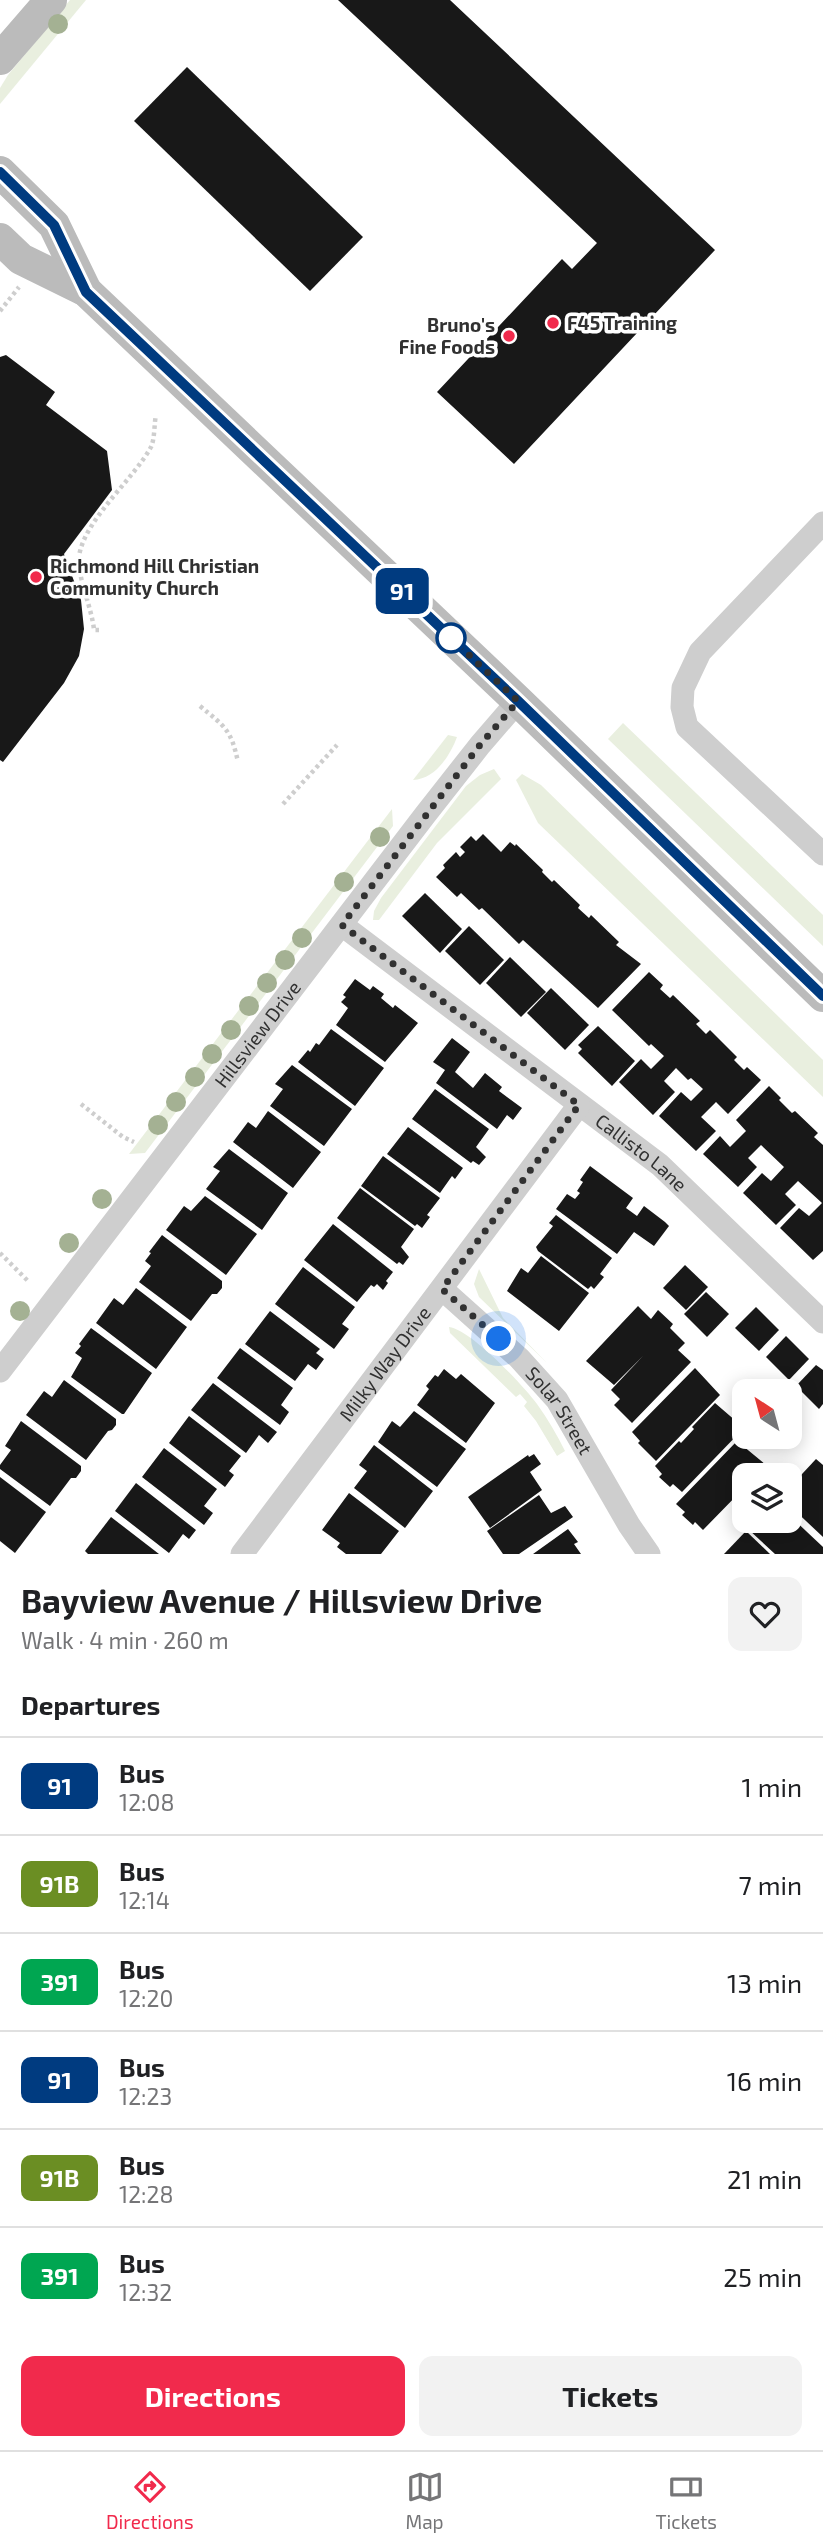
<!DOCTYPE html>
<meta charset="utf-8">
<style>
:root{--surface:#fff;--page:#f2f2f2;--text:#202124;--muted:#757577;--line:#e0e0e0;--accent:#f12a4c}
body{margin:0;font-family:"Exo 2",sans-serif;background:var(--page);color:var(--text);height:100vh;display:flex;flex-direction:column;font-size:26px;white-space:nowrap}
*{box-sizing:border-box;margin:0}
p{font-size:23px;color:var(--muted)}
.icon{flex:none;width:38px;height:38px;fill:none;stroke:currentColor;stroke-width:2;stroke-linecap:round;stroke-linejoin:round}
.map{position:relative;height:1554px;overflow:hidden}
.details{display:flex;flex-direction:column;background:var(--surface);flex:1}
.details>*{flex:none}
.badge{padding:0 14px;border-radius:10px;font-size:24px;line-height:46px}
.needle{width:46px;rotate:324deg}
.controls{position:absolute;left:732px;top:1379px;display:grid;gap:14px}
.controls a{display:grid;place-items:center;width:70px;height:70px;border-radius:14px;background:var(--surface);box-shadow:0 4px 18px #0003;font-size:35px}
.you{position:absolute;width:35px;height:35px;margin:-18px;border:5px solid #fff;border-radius:50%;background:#1a73e8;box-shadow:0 0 0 10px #1a73e833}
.map>.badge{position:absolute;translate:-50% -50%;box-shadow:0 0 0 4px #fff}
h2{padding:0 21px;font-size:26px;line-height:63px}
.round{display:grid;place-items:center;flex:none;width:74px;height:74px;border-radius:14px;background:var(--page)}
.head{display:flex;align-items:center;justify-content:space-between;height:119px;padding:0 21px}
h1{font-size:33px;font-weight:700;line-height:52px}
.button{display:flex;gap:14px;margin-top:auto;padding:14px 21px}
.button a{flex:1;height:80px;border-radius:14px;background:var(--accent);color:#fff;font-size:28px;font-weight:700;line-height:80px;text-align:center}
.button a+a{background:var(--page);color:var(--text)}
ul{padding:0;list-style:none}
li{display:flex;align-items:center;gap:21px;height:98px;padding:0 21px;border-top:2px solid var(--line)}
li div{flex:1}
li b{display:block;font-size:26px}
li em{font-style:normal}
li .badge{min-width:77px;font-weight:700;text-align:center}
.tabs{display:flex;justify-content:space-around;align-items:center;height:98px;border-top:2px solid var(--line);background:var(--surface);font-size:19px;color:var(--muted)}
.tabs a{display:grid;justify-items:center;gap:4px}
.tabs .selected{color:var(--accent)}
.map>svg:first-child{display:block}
.green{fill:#e9efdf}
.building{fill:#181818}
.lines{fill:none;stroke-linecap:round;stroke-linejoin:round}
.path{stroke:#cecece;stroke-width:4.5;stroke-dasharray:3.5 3.5;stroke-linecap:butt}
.street{stroke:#cecece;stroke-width:23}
.secondary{stroke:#bbb;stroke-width:32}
.tree{fill:#a4b193}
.line-casing{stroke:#fff;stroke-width:16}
.line{stroke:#003b80;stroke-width:10}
.walk{stroke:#313131;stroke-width:7;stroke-dasharray:0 12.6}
.poi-dot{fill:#f12a4c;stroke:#fff;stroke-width:2.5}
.stop-dot{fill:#fff;stroke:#003b80;stroke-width:3.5}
.labels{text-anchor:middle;stroke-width:7;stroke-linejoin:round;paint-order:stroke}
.poi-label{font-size:19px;font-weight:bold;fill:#313131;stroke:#fff;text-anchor:start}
.street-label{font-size:19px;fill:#313131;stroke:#fff}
</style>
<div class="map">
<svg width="823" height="1554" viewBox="0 0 823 1554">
<rect width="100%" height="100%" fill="#fff"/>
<g class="green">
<polygon points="70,0 86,0 0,104 0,88 8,75"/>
<polygon points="623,723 823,915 823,946 608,739"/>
<path d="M448 735 457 737C450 756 435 779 413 780Z"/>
<polygon points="494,769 501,779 437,843 379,920 373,920 374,911 381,898 466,786 480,775"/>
<polygon points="522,774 541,785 823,1060 823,1097 538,823 516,780"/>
<polygon points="392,809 393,826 145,1153 129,1154"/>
<polygon points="479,1269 503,1318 547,1363 479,1297 474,1284"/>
<path d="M449 1327C470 1329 523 1385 537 1404 548 1419 557 1435 565 1451L557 1456 536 1421 524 1406 527 1402 520 1394 516 1397 450 1333Z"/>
</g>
<g class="building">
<polygon points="338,0 450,0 715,250 514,464 437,392 562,259 572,269 597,243"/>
<polygon points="187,67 363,237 310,291 134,121"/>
<polygon points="6,355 55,392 46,405 107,451 112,490 64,554 81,600 84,629 79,656 64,683 3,762 0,760 0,357"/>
<polygon points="483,834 501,852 510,842 515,846 516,844 543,870 542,872 552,882 554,880 580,905 578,908 589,918 591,915 619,942 616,945 641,964 598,1008 523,940 519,944 482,908 479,910 461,893 457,897 436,877 445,868 443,865 456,852 460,857 465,852 460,847 471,836 476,841"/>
<polygon points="425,893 462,929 440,953 402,916"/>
<polygon points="469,926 504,960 480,985 445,951"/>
<polygon points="510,957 546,992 521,1017 486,983"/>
<polygon points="649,972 663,985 660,989 670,998 673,995 700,1021 696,1024 706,1034 710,1030 737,1057 734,1060 744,1070 747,1067 761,1080 728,1114 716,1102 701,1117 716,1131 696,1151 659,1116 681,1092 691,1101 703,1089 691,1078 688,1080 676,1068 664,1081 675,1092 653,1115 619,1082 641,1059 651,1069 664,1056 651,1044 649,1046 612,1010"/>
<polygon points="355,979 370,990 373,986 384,994 381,998 393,1008 395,1005 418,1023 385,1062 336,1025 348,1008 341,1002 346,997 343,995"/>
<polygon points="551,988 589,1025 565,1050 527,1013"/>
<polygon points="598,1026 635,1061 612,1086 578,1053 582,1049 578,1045"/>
<polygon points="331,1029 384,1068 355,1106 298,1062 308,1050 310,1052 316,1043 319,1045"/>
<polygon points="452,1038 470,1052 455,1072 473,1088 485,1073 502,1087 499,1091 522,1108 513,1120 507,1115 497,1129 436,1083 445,1070 433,1062"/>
<polygon points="292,1065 352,1109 324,1146 270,1106 283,1089 275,1084"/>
<polygon points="769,1086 781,1098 779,1100 792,1113 795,1111 818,1133 814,1137 823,1145 823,1251 813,1260 780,1228 799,1208 809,1216 822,1203 798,1181 785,1194 796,1205 776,1225 743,1193 762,1173 771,1181 784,1167 761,1145 748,1158 757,1167 738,1187 703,1154 720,1136 730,1147 746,1131 736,1120"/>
<polygon points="435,1089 489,1129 476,1147 486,1157 479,1165 473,1161 471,1163 412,1119"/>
<polygon points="268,1111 321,1152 293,1188 233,1142 248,1122 256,1128"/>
<polygon points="408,1127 463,1168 455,1179 452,1176 440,1193 387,1154"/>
<polygon points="229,1149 288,1193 262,1230 206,1189 220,1171 213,1167"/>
<polygon points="383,1156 440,1198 427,1215 430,1217 422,1228 417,1224 415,1226 361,1186"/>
<polygon points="590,1166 633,1198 626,1208 637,1216 644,1206 665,1222 669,1226 654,1246 634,1232 617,1254 556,1209 567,1194 575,1199 580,1193 577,1191 583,1182 580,1180"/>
<polygon points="360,1188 414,1229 401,1247 409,1257 403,1265 399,1262 397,1264 337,1218"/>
<polygon points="205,1196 257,1234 226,1275 166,1230 184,1206 191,1211"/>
<polygon points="556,1215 612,1258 600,1274 604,1277 594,1289 591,1286 588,1289 538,1251 536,1247 553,1226 549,1223"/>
<polygon points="333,1224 393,1272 386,1281 388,1283 383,1290 377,1284 374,1287 371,1285 357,1302 304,1260"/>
<polygon points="162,1235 222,1281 222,1288 217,1294 212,1294 191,1321 139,1282 151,1266 145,1261 151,1253 149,1252"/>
<polygon points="541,1256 589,1293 559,1331 507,1291 521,1268 528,1273"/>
<polygon points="685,1265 708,1287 686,1310 663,1288"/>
<polygon points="303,1267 355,1307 342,1324 349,1329 334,1349 275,1304"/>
<polygon points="136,1288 187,1327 156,1369 96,1323 114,1298 123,1305"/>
<polygon points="706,1292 729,1314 707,1337 684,1314"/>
<polygon points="638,1306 651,1319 658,1310 673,1324 670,1328 685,1343 678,1350 691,1362 632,1423 614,1405 620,1399 611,1390 643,1356 614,1385 586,1361"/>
<polygon points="756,1307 779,1330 759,1351 735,1328"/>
<polygon points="270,1311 320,1349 316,1353 324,1359 316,1370 308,1364 295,1381 245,1344"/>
<polygon points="91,1328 152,1373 124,1414 122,1414 71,1377 82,1358 75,1353 81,1346 79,1344"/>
<polygon points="786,1336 809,1359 789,1380 766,1357"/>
<polygon points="240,1348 293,1388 281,1405 289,1412 280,1425 217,1378"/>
<polygon points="816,1365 823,1370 823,1404 819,1409 796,1386"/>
<polygon points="695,1368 720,1395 656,1461 638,1443 640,1441 632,1432"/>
<polygon points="444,1369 456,1379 461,1374 495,1403 466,1443 417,1405 429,1389 426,1386 435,1375 438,1377"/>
<polygon points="64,1380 116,1419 116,1425 112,1430 108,1431 86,1460 26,1415 44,1391 52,1397"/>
<polygon points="213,1383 277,1432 268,1443 259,1435 246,1453 191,1410"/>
<polygon points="715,1403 744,1428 682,1492 673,1484 670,1487 659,1477 662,1474 655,1466 679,1441 681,1443 694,1429 692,1427"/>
<polygon points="414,1411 466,1449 437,1487 378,1442 392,1421 400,1427"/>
<polygon points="189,1416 241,1456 229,1471 234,1475 225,1487 169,1443"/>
<polygon points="21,1421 81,1466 81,1471 76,1478 71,1478 50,1506 0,1469 0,1465 11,1450 5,1446"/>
<polygon points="737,1441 766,1465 756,1475 744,1475 744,1488 703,1530 695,1522 693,1525 682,1515 685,1512 676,1504"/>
<polygon points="374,1445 433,1491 405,1528 354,1488 367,1471 359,1465"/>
<polygon points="164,1448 217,1489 204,1506 213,1513 204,1525 142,1477"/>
<polygon points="534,1454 541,1464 530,1472 542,1490 490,1528 468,1497 528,1455 529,1457"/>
<polygon points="816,1459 823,1465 823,1537 789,1505 789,1488"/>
<polygon points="0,1477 46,1512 15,1553 0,1541"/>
<polygon points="136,1483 196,1530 189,1539 183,1534 169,1553 115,1511"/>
<polygon points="349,1493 399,1531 381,1554 346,1554 337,1547 340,1543 322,1530"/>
<polygon points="539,1495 551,1513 565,1506 573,1517 519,1554 503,1554 487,1531"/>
<polygon points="789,1515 823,1547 823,1554 775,1554 748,1529 755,1521 789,1521"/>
<polygon points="111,1517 159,1554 88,1554 85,1551"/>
<polygon points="568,1529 578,1542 574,1544 581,1554 533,1554"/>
<polygon points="746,1531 770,1554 724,1554"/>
</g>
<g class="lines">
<g class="path">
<polyline points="0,311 19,287"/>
<path d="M99 630H94C92 608 76 573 79 556 85 519 133 480 151 447 155 438 154 424 156 415"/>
<path d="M200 706C225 727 231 729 238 762"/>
<polyline points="283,804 337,745"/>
<polyline points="81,1104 123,1137 134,1142"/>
<polyline points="0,1253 29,1282"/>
</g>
<g class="street">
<polyline points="823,523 700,652 683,688 682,707 687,727 823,854"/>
<path id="s1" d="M342 925 660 1165 823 1322"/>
<path id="s2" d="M442 1289 519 1358 557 1400 629 1525 649 1554"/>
<path id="s3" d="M0 1371 425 815 480 745 518 701"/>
<path id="s4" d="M242 1554 579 1105"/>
</g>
<g class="secondary">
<polyline points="0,59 51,0"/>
<polyline points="0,172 54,225 86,291"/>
<polyline points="0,239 21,259 86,291 518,701 823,996"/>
</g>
</g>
<g class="tree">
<circle cx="58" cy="24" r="10"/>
<circle cx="380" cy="837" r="10"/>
<circle cx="344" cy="882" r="10"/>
<circle cx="302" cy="938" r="10"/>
<circle cx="285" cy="960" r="10"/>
<circle cx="267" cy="983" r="10"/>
<circle cx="249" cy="1006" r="10"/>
<circle cx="231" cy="1030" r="10"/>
<circle cx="212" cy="1054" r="10"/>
<circle cx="195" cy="1077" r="10"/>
<circle cx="176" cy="1102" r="10"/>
<circle cx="158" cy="1125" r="10"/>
<circle cx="102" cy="1199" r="10"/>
<circle cx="69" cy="1243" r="10"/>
<circle cx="20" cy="1311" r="10"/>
</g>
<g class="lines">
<defs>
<polyline id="line" points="0,172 54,225 86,292 518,701 823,996"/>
</defs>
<use href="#line" class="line-casing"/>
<use href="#line" class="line"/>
<polyline class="walk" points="451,638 518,701 480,745 342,925 579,1105 442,1289 499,1339"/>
</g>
<g class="poi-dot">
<circle cx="553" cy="323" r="7"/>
<circle cx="509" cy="336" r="7"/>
<circle cx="36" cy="577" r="7"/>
</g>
<circle class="stop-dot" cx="451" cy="638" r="14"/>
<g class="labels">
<g class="poi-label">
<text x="567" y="330">F45 Training</text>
<text x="495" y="332" text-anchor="end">Bruno's<tspan x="495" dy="22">Fine Foods</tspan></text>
<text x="50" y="573">Richmond Hill Christian<tspan x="50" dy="22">Community Church</tspan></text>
</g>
<g class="street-label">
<text dy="7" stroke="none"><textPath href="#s3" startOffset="424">Hillsview Drive</textPath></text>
<text dy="7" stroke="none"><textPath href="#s1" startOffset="376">Callisto Lane</textPath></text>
<text dy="7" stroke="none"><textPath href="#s4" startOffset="238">Milky Way Drive</textPath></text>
<text dy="7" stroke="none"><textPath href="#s2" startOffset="170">Solar Street</textPath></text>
</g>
</g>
</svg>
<div class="controls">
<a><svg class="needle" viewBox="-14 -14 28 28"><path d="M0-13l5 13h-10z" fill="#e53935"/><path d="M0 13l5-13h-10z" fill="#757577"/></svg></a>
<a><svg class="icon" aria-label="layers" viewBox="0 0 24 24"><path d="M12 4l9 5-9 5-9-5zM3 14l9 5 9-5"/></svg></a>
</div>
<div class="you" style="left:499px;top:1339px"></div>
<b class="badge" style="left:402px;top:591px;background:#003b80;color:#fff">91</b>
</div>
<section class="details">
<div class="head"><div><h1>Bayview Avenue / Hillsview Drive</h1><p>Walk · 4 min · 260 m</p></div><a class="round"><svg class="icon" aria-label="heart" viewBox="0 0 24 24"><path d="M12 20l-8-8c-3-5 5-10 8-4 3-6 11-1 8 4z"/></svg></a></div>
<h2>Departures</h2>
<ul>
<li><span class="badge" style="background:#003b80;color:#fff">91</span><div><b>Bus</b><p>12:08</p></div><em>1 min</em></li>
<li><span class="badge" style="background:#6b8e23;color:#fff">91B</span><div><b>Bus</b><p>12:14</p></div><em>7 min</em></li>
<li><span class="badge" style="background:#00a651;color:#fff">391</span><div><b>Bus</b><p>12:20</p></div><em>13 min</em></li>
<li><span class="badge" style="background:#003b80;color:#fff">91</span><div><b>Bus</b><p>12:23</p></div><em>16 min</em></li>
<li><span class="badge" style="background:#6b8e23;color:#fff">91B</span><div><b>Bus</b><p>12:28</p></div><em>21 min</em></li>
<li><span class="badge" style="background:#00a651;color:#fff">391</span><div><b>Bus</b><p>12:32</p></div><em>25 min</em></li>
</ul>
<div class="button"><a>Directions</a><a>Tickets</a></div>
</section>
<nav class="tabs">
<a class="selected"><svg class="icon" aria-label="directions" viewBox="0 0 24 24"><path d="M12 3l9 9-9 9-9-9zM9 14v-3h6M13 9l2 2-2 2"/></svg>Directions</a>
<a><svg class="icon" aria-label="map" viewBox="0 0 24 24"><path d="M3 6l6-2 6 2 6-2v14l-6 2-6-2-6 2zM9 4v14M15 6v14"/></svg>Map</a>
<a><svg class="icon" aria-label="tickets" viewBox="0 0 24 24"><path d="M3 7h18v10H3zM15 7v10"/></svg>Tickets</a>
</nav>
